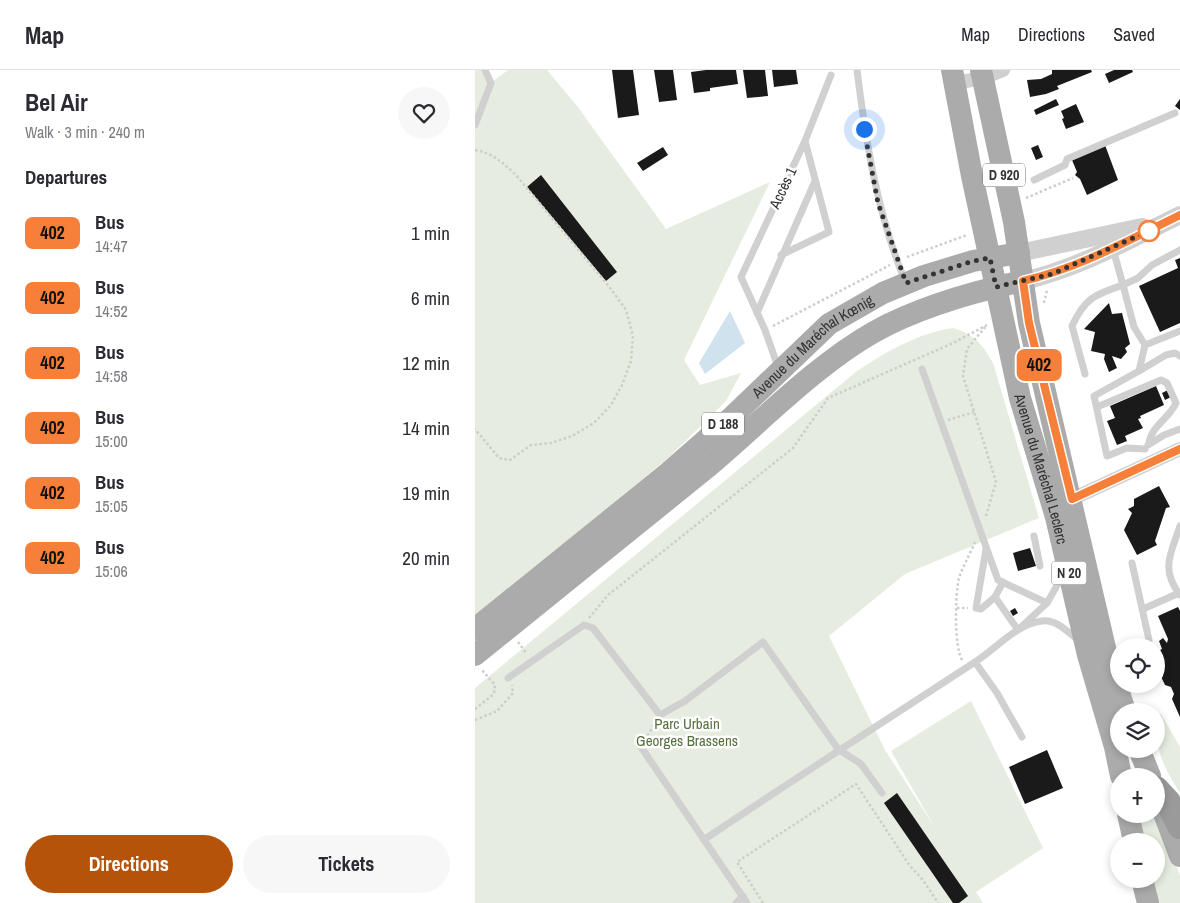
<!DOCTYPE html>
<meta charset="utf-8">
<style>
:root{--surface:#fff;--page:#f7f7f7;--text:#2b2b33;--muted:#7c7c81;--line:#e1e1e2;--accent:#b45309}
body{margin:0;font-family:"Archivo Narrow",sans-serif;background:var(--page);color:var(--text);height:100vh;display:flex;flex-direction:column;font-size:19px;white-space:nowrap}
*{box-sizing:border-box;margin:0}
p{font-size:16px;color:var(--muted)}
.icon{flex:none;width:28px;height:28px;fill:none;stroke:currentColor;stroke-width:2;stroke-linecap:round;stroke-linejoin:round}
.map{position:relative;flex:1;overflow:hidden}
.details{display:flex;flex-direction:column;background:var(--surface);width:475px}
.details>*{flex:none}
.badge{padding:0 10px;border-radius:8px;font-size:18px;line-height:32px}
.tools{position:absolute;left:635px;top:568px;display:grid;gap:10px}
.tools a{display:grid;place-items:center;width:55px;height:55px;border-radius:50%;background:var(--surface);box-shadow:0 2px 8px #0003;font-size:25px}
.you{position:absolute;width:25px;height:25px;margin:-12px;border:4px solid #fff;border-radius:50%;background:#1a73e8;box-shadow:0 0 0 8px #1a73e833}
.map>.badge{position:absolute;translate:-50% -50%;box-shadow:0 0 0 2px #fff}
h2{padding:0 25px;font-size:19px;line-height:45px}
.round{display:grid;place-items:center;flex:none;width:52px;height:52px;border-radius:26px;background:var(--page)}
.overview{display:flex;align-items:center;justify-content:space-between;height:85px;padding:0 25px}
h1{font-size:24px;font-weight:700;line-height:38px}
.primary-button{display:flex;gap:10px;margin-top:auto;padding:10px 25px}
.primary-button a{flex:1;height:58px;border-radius:30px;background:var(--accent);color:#fff;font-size:20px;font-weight:700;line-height:58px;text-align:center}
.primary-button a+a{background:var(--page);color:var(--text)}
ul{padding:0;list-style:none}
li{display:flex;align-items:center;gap:15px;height:65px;padding:0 25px}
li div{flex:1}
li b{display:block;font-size:19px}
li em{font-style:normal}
li .badge{min-width:55px;font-weight:700;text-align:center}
header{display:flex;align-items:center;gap:30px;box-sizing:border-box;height:70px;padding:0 25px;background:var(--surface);border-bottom:1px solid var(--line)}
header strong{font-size:24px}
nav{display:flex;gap:28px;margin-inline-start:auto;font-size:18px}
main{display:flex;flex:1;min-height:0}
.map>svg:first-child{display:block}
.green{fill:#e6ecdf}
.water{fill:#cfe2ee}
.building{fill:#1a1a1a}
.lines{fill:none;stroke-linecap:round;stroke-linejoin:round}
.path{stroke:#cdcdcd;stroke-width:2.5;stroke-dasharray:2.5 2.5;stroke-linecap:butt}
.service{stroke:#d0d0d0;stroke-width:7}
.minor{stroke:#d0d0d0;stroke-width:14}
.tertiary{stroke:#d0d0d0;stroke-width:18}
.primary{stroke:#ababab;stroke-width:22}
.motorway{stroke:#9a9a9a;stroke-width:26}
.line-casing{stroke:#fff;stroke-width:11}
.line{stroke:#f67f39;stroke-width:8}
.walk{stroke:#333;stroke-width:5;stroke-dasharray:0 9}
.stop-dot{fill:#fff;stroke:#f67f39;stroke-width:2.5}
.labels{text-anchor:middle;stroke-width:5;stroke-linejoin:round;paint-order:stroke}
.shield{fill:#fff;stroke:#707070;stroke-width:1}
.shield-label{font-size:14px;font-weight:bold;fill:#333}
.street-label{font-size:15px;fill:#333;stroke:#fff}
.park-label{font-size:15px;fill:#56703f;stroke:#fff}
</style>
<header>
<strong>Map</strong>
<nav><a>Map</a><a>Directions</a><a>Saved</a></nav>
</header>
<main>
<section class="details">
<div class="overview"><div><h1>Bel Air</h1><p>Walk · 3 min · 240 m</p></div><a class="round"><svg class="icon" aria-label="heart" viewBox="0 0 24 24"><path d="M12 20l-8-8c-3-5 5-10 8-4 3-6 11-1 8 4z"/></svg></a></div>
<h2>Departures</h2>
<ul>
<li><span class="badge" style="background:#f67f39;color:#111">402</span><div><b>Bus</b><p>14:47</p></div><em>1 min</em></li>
<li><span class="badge" style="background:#f67f39;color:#111">402</span><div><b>Bus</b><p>14:52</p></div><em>6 min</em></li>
<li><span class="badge" style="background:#f67f39;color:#111">402</span><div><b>Bus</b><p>14:58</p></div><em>12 min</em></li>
<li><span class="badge" style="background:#f67f39;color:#111">402</span><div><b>Bus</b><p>15:00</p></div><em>14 min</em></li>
<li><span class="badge" style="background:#f67f39;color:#111">402</span><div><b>Bus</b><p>15:05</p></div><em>19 min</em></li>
<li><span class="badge" style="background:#f67f39;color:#111">402</span><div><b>Bus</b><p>15:06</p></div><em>20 min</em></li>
</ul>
<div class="primary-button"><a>Directions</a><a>Tickets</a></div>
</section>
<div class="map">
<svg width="705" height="833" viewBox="0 0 705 833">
<rect width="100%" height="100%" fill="#fff"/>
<g class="green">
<polygon points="0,0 10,0 16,13 33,0 72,0 102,36 191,159 295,112 209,290 225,315 266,303 251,331 192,389 0,546"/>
<path d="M478 258C499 264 508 275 518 293L564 448 430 504 354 566 410 680 460 758 416 681 496 631 568 778 501 822 508 833H0V618L382 301C411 282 443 263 478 258Z"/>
<path d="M686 644 705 677V723C686 693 681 681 681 645Z"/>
<polygon points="662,744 680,744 705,805 705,833 681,833 676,809 681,809 681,771 668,771"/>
</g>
<polygon class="water" points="255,241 270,273 230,304 224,293"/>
<g class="building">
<polygon points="137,0 158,0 164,45 143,48"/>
<polygon points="179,0 198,0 202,30 184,32"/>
<polygon points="231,0 261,0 263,14 235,18 235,21 219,23 216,2"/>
<polygon points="268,0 290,0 293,26 272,28"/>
<polygon points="297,0 321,0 323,14 299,17"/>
<polygon points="577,0 616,0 617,2 582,16 584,19 571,24 555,27 552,10 566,9 577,4"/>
<polygon points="639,0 657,0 658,2 634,13 630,4"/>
<polygon points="581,29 584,35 561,45 559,40"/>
<polygon points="705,29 705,40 700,36"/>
<polygon points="601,34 609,52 591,59 587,49 589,48 586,41"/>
<polygon points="563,75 568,87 561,90 556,78"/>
<polygon points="630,75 643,110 612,125 605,109 600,105 602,102 597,90"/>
<polygon points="188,77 193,85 168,101 162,93"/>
<polygon points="66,105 142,202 131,211 52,117"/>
<polygon points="705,188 705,253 685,262 664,216 703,198 700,190"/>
<polygon points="634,233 637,244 647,243 655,274 650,278 652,282 646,289 637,286 642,298 634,302 629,289 630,284 616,281 620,262 609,259"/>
<polygon points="681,316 689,335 665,346 666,348 663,349 668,358 650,366 652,371 642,375 632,351 640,348 635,336"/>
<polygon points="693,320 696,327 690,330 687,323"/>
<polygon points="684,416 695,437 691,438 680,471 682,475 662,485 649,460 657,443 653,439 659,436 659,429"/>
<polygon points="555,478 561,496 543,501 538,483"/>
<polygon points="703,537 705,541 705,647 697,629 699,624 696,617 690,615 681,596 681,588 684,587 681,582 687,579 684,571 688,568 692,573 693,569 683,546"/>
<polygon points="540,538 543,543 538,546 535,541"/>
<polygon points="572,680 588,718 550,734 534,697"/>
<polygon points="422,723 493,826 484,833 478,833 409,733"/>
</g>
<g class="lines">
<g class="path">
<path d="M0 80C18 83 28 93 41 105L136 219 151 240 158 266 156 291 147 315 136 335 119 353 97 366 76 373 56 375 35 390 24 388 0 359"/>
<polyline points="551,128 598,108"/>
<polyline points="432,187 492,165"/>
<polyline points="569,233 572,220"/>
<polyline points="298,256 415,195"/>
<polyline points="473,350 499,342"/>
<polyline points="511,446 521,412 488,306 492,279 511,256"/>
<polyline points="482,538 493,538"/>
<polyline points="114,548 133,525 318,378 353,328 478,273 512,255"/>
<polyline points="43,572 52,584"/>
<path d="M487 590C479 576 480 524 484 508 488 496 495 484 500 472"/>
<polyline points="0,639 19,624 20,615 7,600"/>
<polyline points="0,650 22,641 38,623 37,615"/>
<polyline points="170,670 180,653"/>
<polyline points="288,833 262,792 381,714 435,796 448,810 463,833"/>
</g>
<g class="service">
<path d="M382 0C391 72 402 143 430 211"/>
<polyline points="0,55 16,13 10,0"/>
<polyline points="330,71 356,5"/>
<polyline points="559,110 590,95 592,89 700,43"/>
<polyline points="705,180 677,195 663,208 648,215 659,257 670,275 705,261"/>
<polyline points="282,243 340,111"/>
<polyline points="303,297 290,260 266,207 330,71 354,162 306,185"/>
<polyline points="447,299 523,510 572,533"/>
<polyline points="664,301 691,285 700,283 705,286"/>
<path d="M610 304 597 256C610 228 619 225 648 215L638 179"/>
<path d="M622 337 686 310 692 313 701 333C694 349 677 355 674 373"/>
<polyline points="673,375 689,365 705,359"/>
<polyline points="670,379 652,378 632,386 619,326 664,301 670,275"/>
<path d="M705 456C696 483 685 499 705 525"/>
<polyline points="559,466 565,496"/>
<polyline points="511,479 501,538 506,539 520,527 528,512"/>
<polyline points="657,493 674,570"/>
<polyline points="520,527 543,560 572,533 588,505"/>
<polyline points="668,539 704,523"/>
<polyline points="500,592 522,623 547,667"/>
<polyline points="33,608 109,555 118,558 185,645 210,631 288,572 363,679 386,694 407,723"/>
<polyline points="166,677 272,833"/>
<path d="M230 769C319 709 410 651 500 592 521 579 541 554 567 551 581 549 593 562 603 570"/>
<polyline points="261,833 268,826"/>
</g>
<g class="minor">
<polyline points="480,13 508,8 528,0"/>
<polyline points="597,429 705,379"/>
</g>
<g class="tertiary">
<polyline points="544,183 667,157"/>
<path d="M548 211C604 198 654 170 705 145"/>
</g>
<g class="primary">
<path id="s1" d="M477 0 497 106 545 328 581 447 613 585 640 677 646 706"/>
<polyline points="506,0 539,152 554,253 631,582 650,641"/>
<path id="s2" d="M0 559 193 403 257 347 354 254 408 223 449 206 498 191 544 183"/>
<path d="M0 585C76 523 153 462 229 400 282 356 339 296 399 262 444 237 497 222 548 211"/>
<polyline points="664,679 675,706"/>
<polyline points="687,738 705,786"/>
<polyline points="653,744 659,771"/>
<polyline points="667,809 673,833"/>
</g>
<polyline class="motorway" points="681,719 693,732 705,756"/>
</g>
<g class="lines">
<defs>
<path id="line" d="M705 145C654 170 604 198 548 211L554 253 597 429 705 379"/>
</defs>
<use href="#line" class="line-casing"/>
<use href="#line" class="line"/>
<polyline class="walk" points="389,59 403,133 431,213 498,191 515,188 521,217 577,204 674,161"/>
</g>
<circle class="stop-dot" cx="674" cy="161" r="10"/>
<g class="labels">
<g class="shield">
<rect x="508" y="93.5" width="42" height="23" rx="4"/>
<rect x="227" y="342.5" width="42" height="23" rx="4"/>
<rect x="576.5" y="491.5" width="35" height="23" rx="4"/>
</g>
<g class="shield-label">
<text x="529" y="110">D 920</text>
<text x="248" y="359">D 188</text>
<text x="594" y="508">N 20</text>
</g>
<g class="street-label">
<text transform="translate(308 118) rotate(-65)" y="5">Accès 1</text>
<text dy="5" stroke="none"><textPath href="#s2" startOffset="441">Avenue du Maréchal Kœnig</textPath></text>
<text dy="5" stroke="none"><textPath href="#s1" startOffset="409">Avenue du Maréchal Leclerc</textPath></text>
</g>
<g class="park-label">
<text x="212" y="659">Parc Urbain<tspan x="212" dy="17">Georges Brassens</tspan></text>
</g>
</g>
</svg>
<div class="tools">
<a><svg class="icon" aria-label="locate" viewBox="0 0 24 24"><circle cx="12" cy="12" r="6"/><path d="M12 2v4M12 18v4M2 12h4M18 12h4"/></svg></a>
<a><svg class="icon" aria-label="layers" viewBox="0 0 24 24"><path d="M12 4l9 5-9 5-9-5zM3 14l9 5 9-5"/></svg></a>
<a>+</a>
<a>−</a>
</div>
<div class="you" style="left:389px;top:59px"></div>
<b class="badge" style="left:564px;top:295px;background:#f67f39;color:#111">402</b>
</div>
</main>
